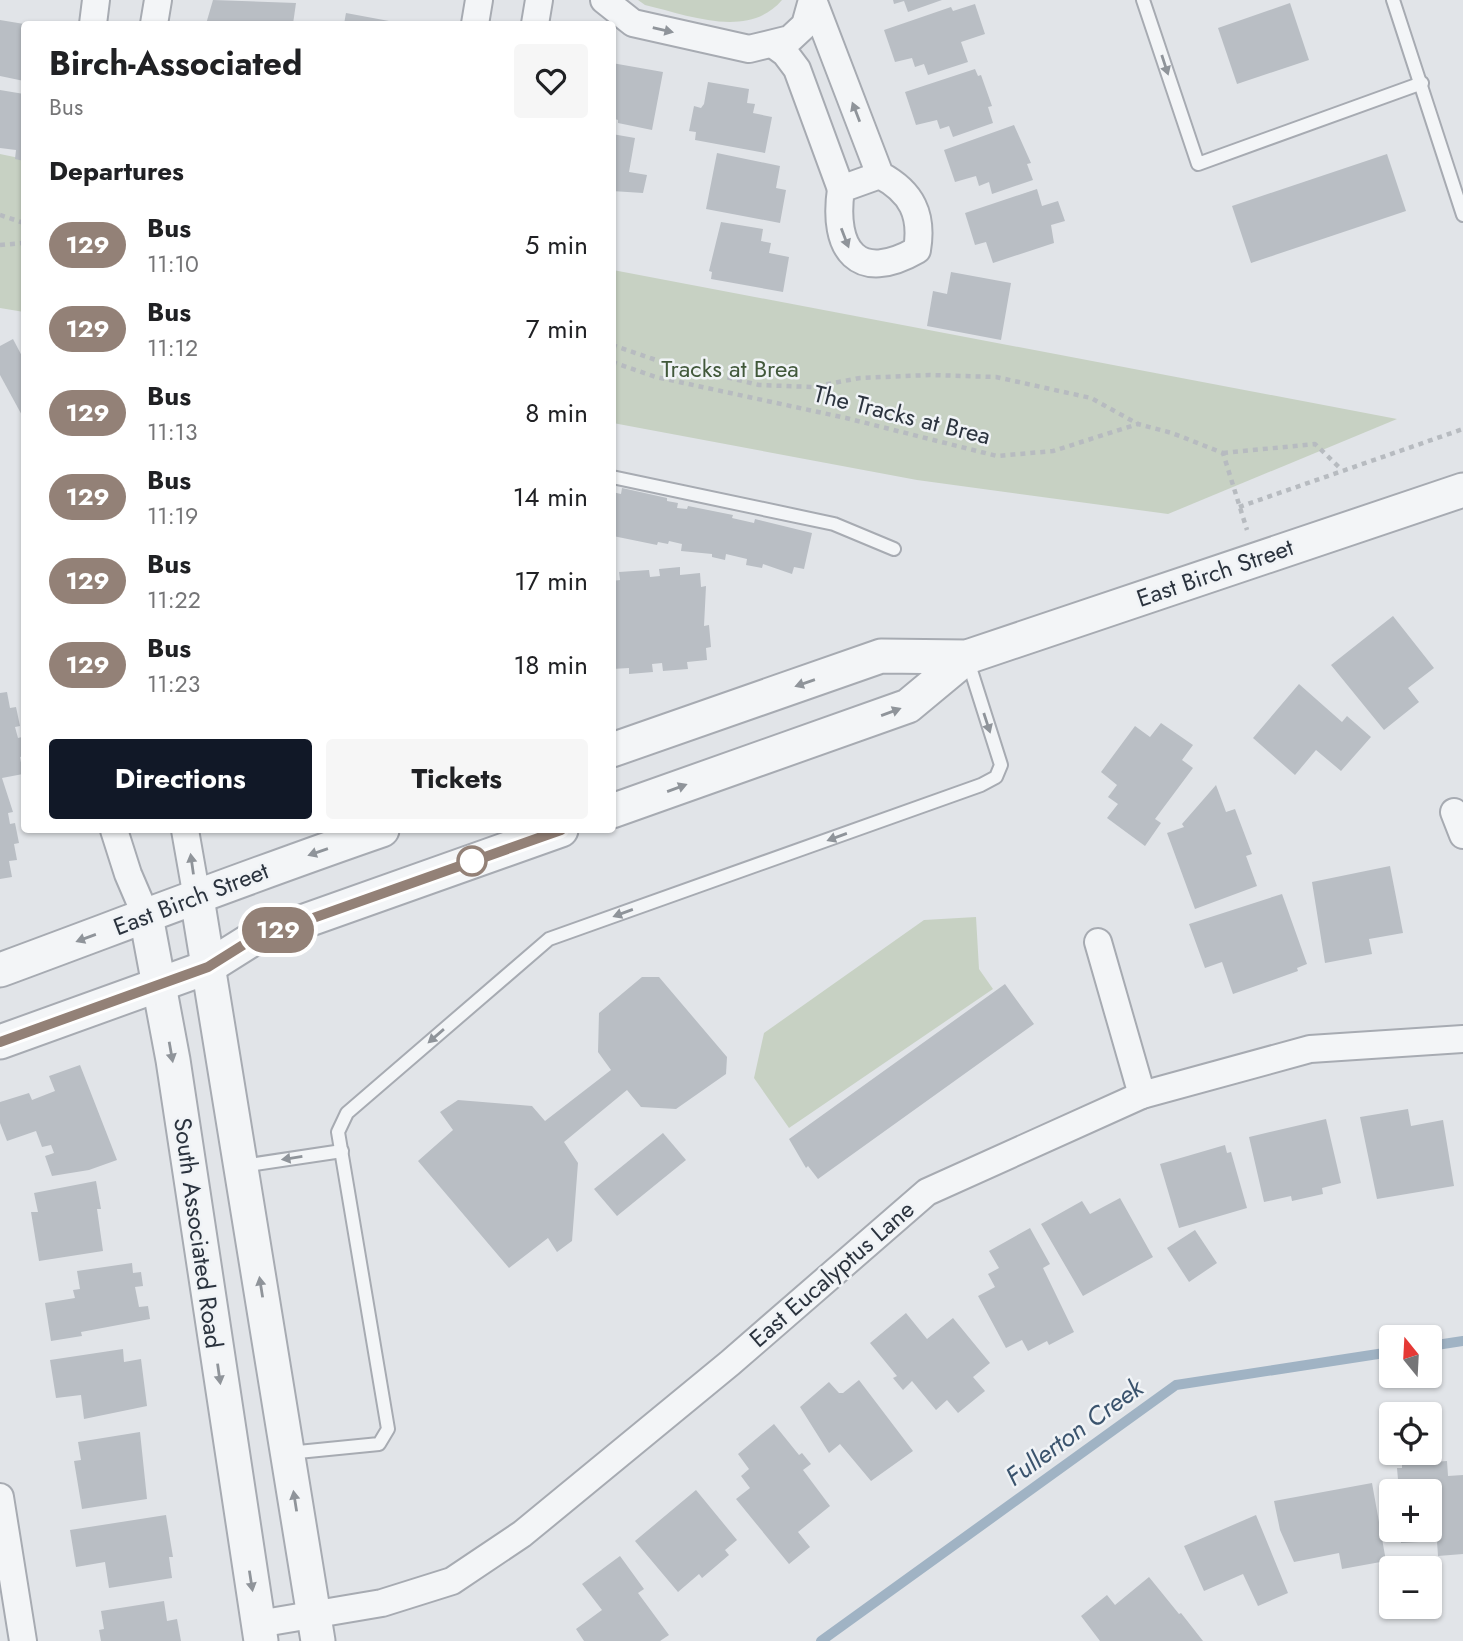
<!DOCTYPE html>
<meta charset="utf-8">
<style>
:root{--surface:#fff;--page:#f6f6f6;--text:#202124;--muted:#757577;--accent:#111827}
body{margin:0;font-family:Jost,sans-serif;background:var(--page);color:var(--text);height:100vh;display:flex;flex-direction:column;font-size:26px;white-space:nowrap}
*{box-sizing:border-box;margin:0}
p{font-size:23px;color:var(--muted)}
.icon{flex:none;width:38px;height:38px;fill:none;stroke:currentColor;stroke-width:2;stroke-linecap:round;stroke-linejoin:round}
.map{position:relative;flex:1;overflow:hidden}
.sheet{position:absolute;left:21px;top:21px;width:595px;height:812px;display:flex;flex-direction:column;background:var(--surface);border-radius:7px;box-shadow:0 2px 5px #0004}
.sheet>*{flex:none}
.badge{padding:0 14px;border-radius:23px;font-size:24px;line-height:46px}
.needle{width:46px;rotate:342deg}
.controls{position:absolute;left:1379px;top:1325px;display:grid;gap:14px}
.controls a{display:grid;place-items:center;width:63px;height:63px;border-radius:7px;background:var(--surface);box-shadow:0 2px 5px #0004;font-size:35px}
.map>.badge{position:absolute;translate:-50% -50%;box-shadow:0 0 0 4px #fff}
h2{padding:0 28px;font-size:26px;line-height:63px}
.round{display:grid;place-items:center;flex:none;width:74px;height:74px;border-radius:7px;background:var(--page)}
.summary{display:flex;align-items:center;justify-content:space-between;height:119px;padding:0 28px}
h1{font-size:33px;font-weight:700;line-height:52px}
.action{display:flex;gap:14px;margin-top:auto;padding:14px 28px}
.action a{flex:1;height:80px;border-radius:7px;background:var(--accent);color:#fff;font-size:28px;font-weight:700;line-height:80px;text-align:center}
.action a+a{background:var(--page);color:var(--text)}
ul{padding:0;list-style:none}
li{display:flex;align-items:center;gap:21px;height:84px;padding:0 28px}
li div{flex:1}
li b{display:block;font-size:26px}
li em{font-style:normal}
li .badge{min-width:77px;font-weight:700;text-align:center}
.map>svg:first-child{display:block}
.green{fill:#c7d1c3}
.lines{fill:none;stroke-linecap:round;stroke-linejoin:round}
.stream{stroke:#a0b3c4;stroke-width:10}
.building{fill:#b9bec4}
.service-casing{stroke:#a7abb2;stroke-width:16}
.minor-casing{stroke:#a7abb2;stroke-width:30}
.tertiary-casing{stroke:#a7abb2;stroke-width:37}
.path{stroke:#b7bbc0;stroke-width:4.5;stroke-dasharray:5 5;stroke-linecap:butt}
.service{stroke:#f3f5f7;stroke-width:12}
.minor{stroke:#f3f5f7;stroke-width:26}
.tertiary{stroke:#f3f5f7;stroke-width:33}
.oneway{fill:#8f949a}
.line-casing{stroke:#fff;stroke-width:16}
.line{stroke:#938177;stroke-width:10}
.stop-dot{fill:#fff;stroke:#938177;stroke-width:3.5}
.labels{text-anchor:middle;stroke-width:5;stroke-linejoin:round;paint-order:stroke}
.park-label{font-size:24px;fill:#41583a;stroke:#f0f3f6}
.street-label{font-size:24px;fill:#2b333e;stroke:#f0f3f6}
.water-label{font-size:26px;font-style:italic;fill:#3a536d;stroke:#f0f3f6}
</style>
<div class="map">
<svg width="1463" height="1641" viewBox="0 0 1463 1641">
<rect width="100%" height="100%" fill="#e1e4e8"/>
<g class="green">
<path d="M638 0H782C748 40 688 15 645 5Z"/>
<polygon points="0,154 24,159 24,312 0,308"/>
<polygon points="613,270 1397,419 1168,514 917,480 613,423"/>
<polygon points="976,917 979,969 993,989 789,1128 754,1078 764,1033 924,920"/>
</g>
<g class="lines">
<g class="stream">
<polyline points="1430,1346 1463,1341"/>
<polyline points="821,1641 1176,1385 1391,1352"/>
</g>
</g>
<g class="building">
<polygon points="213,0 296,3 293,24 206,24"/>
<polygon points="893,0 942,0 908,12 904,1 894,4"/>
<polygon points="1290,3 1309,60 1237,84 1218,28"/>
<polygon points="975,4 985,34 961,42 968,62 928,75 924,64 915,67 912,58 895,62 884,30 951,7 953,11"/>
<polygon points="346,13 389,21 388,24 344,24"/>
<polygon points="0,20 24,24 24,81 0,76"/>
<polygon points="612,63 663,72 652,130 618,123 618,120 612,118"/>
<polygon points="975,69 978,76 981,75 992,106 988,107 993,123 953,137 949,126 940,129 937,120 916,125 905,92"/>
<polygon points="708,82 749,89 747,103 755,104 753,113 772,117 765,153 695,140 696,132 689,131 694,106 701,108 704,104"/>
<polygon points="0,90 24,94 24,161 15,159 16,150 0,148"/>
<polygon points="1014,125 1031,163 1027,164 1033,180 992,194 989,182 979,186 976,176 955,182 944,150"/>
<polygon points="612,134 635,138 629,172 647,175 643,193 612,191"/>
<polygon points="717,153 780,166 776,188 786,190 780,223 706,209"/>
<polygon points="1387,154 1406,211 1251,263 1232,206"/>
<polygon points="1037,189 1042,206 1058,201 1065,221 1051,225 1054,243 993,263 986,242 975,245 965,213"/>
<polygon points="721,222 763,229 761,241 771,243 769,253 789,257 783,292 711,279 712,272 709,271"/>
<polygon points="951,272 1011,283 1001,340 927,326 933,291 947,294"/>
<polygon points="13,339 24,360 24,419 0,375 0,346"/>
<polygon points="622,488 667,498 667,501 678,503 677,508 687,509 688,506 733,515 732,518 754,523 755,519 812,533 804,569 794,567 792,574 763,564 762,568 746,565 747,559 726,554 725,560 712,557 712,554 681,551 682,544 669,541 668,544 658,542 657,545 613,536 612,492 621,494"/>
<polygon points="680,567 680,575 700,573 701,587 706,586 704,626 709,625 711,647 706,648 707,660 687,662 688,669 663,671 662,663 652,664 653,672 629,674 629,668 612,669 612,581 620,580 619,572 649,570 650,577 660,576 659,569"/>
<polygon points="1393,616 1434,668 1408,688 1419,702 1384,730 1331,665"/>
<polygon points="1299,684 1342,722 1347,716 1371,737 1341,771 1316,750 1295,775 1253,738"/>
<polygon points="7,692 10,708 16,707 20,726 15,727 18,738 22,737 24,756 20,757 23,774 2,778 13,812 8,813 10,824 15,823 19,843 14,844 17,860 9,861 12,877 0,879 0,693"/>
<polygon points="1161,723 1193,745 1182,760 1193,768 1155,819 1161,823 1145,846 1107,818 1118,804 1108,797 1117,785 1101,772 1135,726 1150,737"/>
<polygon points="1216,785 1226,812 1235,809 1252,854 1246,856 1257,886 1195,909 1167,833 1184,827 1182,824"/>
<polygon points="1390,866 1403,933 1369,939 1372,954 1325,963 1312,882"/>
<polygon points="1282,894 1307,964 1297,968 1298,971 1233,994 1222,962 1205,968 1189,924"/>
<polygon points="642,977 659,977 727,1057 726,1074 676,1109 641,1107 627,1090 564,1142 578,1163 572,1241 557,1252 548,1238 509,1268 418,1161 453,1130 440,1112 458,1100 532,1106 545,1121 611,1070 598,1052 599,1013"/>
<polygon points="1005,984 1034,1024 818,1179 808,1166 806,1168 789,1139"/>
<polygon points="80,1065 117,1160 89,1170 52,1176 45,1156 54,1153 51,1145 42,1147 36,1131 7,1141 0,1123 0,1102 29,1093 32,1100 55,1091 49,1076"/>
<polygon points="1408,1109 1411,1126 1443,1120 1454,1186 1377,1199 1360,1117"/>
<polygon points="1326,1119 1341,1183 1322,1188 1323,1194 1292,1201 1291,1196 1264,1202 1249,1137"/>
<polygon points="663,1133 686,1160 617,1216 594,1189"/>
<polygon points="1225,1145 1227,1153 1231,1152 1247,1208 1179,1228 1160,1164"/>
<polygon points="96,1181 101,1209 97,1209 103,1251 39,1261 31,1212 38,1212 34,1193"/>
<polygon points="1120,1198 1153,1257 1083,1296 1041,1224 1082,1201 1090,1214"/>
<polygon points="1030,1228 1050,1264 1043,1268 1074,1332 1049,1345 1047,1341 1028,1351 1022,1340 1006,1348 978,1296 995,1287 988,1274 999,1268 989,1251"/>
<polygon points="1195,1230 1217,1263 1189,1282 1167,1248"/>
<polygon points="132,1263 133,1273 141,1272 143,1286 135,1287 139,1307 148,1306 150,1319 81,1332 82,1336 51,1341 45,1303 75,1298 73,1290 80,1289 77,1271"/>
<polygon points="906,1313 927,1339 953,1318 990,1363 973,1377 985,1391 958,1413 947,1400 936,1410 912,1381 903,1390 893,1378 897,1376 870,1343"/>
<polygon points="123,1349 124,1362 141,1359 147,1406 84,1419 81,1395 56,1398 50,1360"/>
<polygon points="859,1380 913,1451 871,1481 840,1444 829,1453 800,1407 829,1382 839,1393 843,1393"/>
<polygon points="774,1424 799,1455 802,1453 811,1464 803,1470 830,1506 798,1532 810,1547 789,1564 736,1499 750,1488 741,1476 749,1469 738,1454"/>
<polygon points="140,1432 147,1499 82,1509 74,1461 81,1460 78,1442"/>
<polygon points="1447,1461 1448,1476 1463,1475 1463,1554 1438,1556 1437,1541 1401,1543 1401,1530 1430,1530 1430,1491 1399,1491 1397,1468 1402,1468 1402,1464"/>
<polygon points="1372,1483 1386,1561 1342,1569 1339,1553 1294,1562 1280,1530 1274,1501"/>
<polygon points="696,1490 737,1540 725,1550 729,1555 702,1578 699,1574 678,1592 635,1541"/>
<polygon points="166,1515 173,1557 169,1557 172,1578 109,1588 105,1562 76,1567 70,1530"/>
<polygon points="1256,1515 1288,1593 1258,1606 1243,1574 1204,1591 1184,1546"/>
<polygon points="620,1556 644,1589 638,1593 669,1635 660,1641 584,1641 576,1629 602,1610 582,1584"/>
<polygon points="1149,1577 1179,1614 1181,1613 1203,1641 1100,1641 1081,1616 1107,1595 1115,1605"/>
<polygon points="164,1601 167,1621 177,1619 181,1641 101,1641 99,1630 104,1629 101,1611"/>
</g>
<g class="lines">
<defs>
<g id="service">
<polyline points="1143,0 1198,164 1422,83"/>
<polyline points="1393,0 1463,215"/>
<polyline points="612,477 834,524 894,549"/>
<polyline points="242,1166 342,1151"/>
<polyline points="288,1453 379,1444 388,1429 338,1132 347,1113 549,939 981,785 996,777 1001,765 968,661"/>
</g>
<g id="minor">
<polyline points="604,0 633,23 749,49 790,39 805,25 812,0"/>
<path d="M813 0 880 175C912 192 923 215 917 250 858 284 832 250 841 189L880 175"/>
<polyline points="93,24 96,0"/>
<polyline points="154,24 158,0"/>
<polyline points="475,24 479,0"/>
<polyline points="535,24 539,0"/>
<polyline points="774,45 785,53 797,69 841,189"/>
<polyline points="1454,812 1463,835"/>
<polyline points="114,830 128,874 146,916"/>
<polyline points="185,830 197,898"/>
<polyline points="1098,942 1142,1095"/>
<polyline points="0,1497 23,1641"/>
<polyline points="258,1624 382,1603 452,1581 522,1534 730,1363 927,1192 1142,1095 1310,1049 1463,1039"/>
</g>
<g id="tertiary">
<polyline points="612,750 881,656 967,657 1463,490"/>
<polyline points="612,811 908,706 967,657"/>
<polyline points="197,898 318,1641"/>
<polyline points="146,916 173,1060 261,1641"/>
<path d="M0 970C127 923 254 874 382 830"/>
<polyline points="0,1042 208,967 251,940 561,830"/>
</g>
</defs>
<use href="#service" class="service-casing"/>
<use href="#minor" class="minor-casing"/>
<use href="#tertiary" class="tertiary-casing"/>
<g class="path">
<polyline points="0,215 24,223"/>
<polyline points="0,245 24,243"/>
<polyline points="612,345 659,361 759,385 812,387 860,378 930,375 996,377 1091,398 1138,424"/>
<polyline points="612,362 656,377 846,418 997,456 1053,451 1138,424 1172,433 1223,453 1247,530"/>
<polyline points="1223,453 1315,444 1342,470"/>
<polyline points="1239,507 1463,429"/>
</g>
<use href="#service" class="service"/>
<use href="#minor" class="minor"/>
<use href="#tertiary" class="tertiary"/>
</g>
<defs><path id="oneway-solid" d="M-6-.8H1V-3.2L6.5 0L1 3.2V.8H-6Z" transform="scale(1.75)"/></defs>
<g class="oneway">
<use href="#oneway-solid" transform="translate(663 30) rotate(13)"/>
<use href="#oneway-solid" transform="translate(1165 65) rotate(72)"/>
<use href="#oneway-solid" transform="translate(856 112) rotate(-111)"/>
<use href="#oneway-solid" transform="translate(845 238) rotate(69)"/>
<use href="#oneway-solid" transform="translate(805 683) rotate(161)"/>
<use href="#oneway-solid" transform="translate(891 712) rotate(-20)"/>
<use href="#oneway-solid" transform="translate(987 723) rotate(72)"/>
<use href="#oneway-solid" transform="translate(677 788) rotate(-20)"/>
<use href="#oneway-solid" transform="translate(837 837) rotate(160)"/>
<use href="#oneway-solid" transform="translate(318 852) rotate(161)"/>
<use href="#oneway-solid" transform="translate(192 864) rotate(-98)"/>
<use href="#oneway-solid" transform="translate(623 913) rotate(160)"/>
<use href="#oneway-solid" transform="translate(86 938) rotate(160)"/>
<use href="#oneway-solid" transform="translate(436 1036) rotate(139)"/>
<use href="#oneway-solid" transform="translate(171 1052) rotate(80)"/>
<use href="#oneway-solid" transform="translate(292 1158) rotate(171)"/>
<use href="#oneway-solid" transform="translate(261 1287) rotate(-99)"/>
<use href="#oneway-solid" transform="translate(219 1374) rotate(82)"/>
<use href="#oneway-solid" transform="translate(295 1501) rotate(-99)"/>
<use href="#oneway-solid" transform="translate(251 1581) rotate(81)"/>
</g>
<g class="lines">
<defs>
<polyline id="line" points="0,1042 208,967 251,940 561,830"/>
</defs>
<use href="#line" class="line-casing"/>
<use href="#line" class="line"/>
</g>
<circle class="stop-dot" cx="472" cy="861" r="14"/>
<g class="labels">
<g class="park-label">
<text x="730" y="377">Tracks at Brea</text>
</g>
<g class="street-label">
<text transform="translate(902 415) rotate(14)" y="8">The Tracks at Brea</text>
<text transform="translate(1215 573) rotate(-19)" y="8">East Birch Street</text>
<text transform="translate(191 899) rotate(-21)" y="8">East Birch Street</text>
<text transform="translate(198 1233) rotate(82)" y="8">South Associated Road</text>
<text transform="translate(832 1274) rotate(-41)" y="8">East Eucalyptus Lane</text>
</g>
<g class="water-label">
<text transform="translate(1074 1432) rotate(-36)" y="9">Fullerton Creek</text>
</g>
</g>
</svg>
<div class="controls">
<a><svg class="needle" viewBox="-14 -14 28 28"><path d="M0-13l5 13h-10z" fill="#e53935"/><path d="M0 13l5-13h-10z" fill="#757577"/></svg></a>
<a><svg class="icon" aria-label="locate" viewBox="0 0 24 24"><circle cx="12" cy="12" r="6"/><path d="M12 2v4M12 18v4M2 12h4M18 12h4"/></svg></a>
<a>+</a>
<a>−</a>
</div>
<b class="badge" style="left:278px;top:930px;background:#938177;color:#fff">129</b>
<section class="sheet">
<div class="summary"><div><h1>Birch-Associated</h1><p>Bus</p></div><a class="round"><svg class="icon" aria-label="heart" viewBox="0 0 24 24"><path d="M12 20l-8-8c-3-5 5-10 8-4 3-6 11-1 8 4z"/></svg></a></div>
<h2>Departures</h2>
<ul>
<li><span class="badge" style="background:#938177;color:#fff">129</span><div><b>Bus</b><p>11:10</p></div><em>5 min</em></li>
<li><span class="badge" style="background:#938177;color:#fff">129</span><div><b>Bus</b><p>11:12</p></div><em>7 min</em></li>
<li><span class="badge" style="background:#938177;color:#fff">129</span><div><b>Bus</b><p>11:13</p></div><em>8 min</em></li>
<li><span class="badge" style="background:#938177;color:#fff">129</span><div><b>Bus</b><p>11:19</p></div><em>14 min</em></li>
<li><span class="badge" style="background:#938177;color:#fff">129</span><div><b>Bus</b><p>11:22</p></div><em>17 min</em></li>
<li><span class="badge" style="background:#938177;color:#fff">129</span><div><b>Bus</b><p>11:23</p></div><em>18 min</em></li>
</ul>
<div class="action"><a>Directions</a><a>Tickets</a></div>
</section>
</div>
